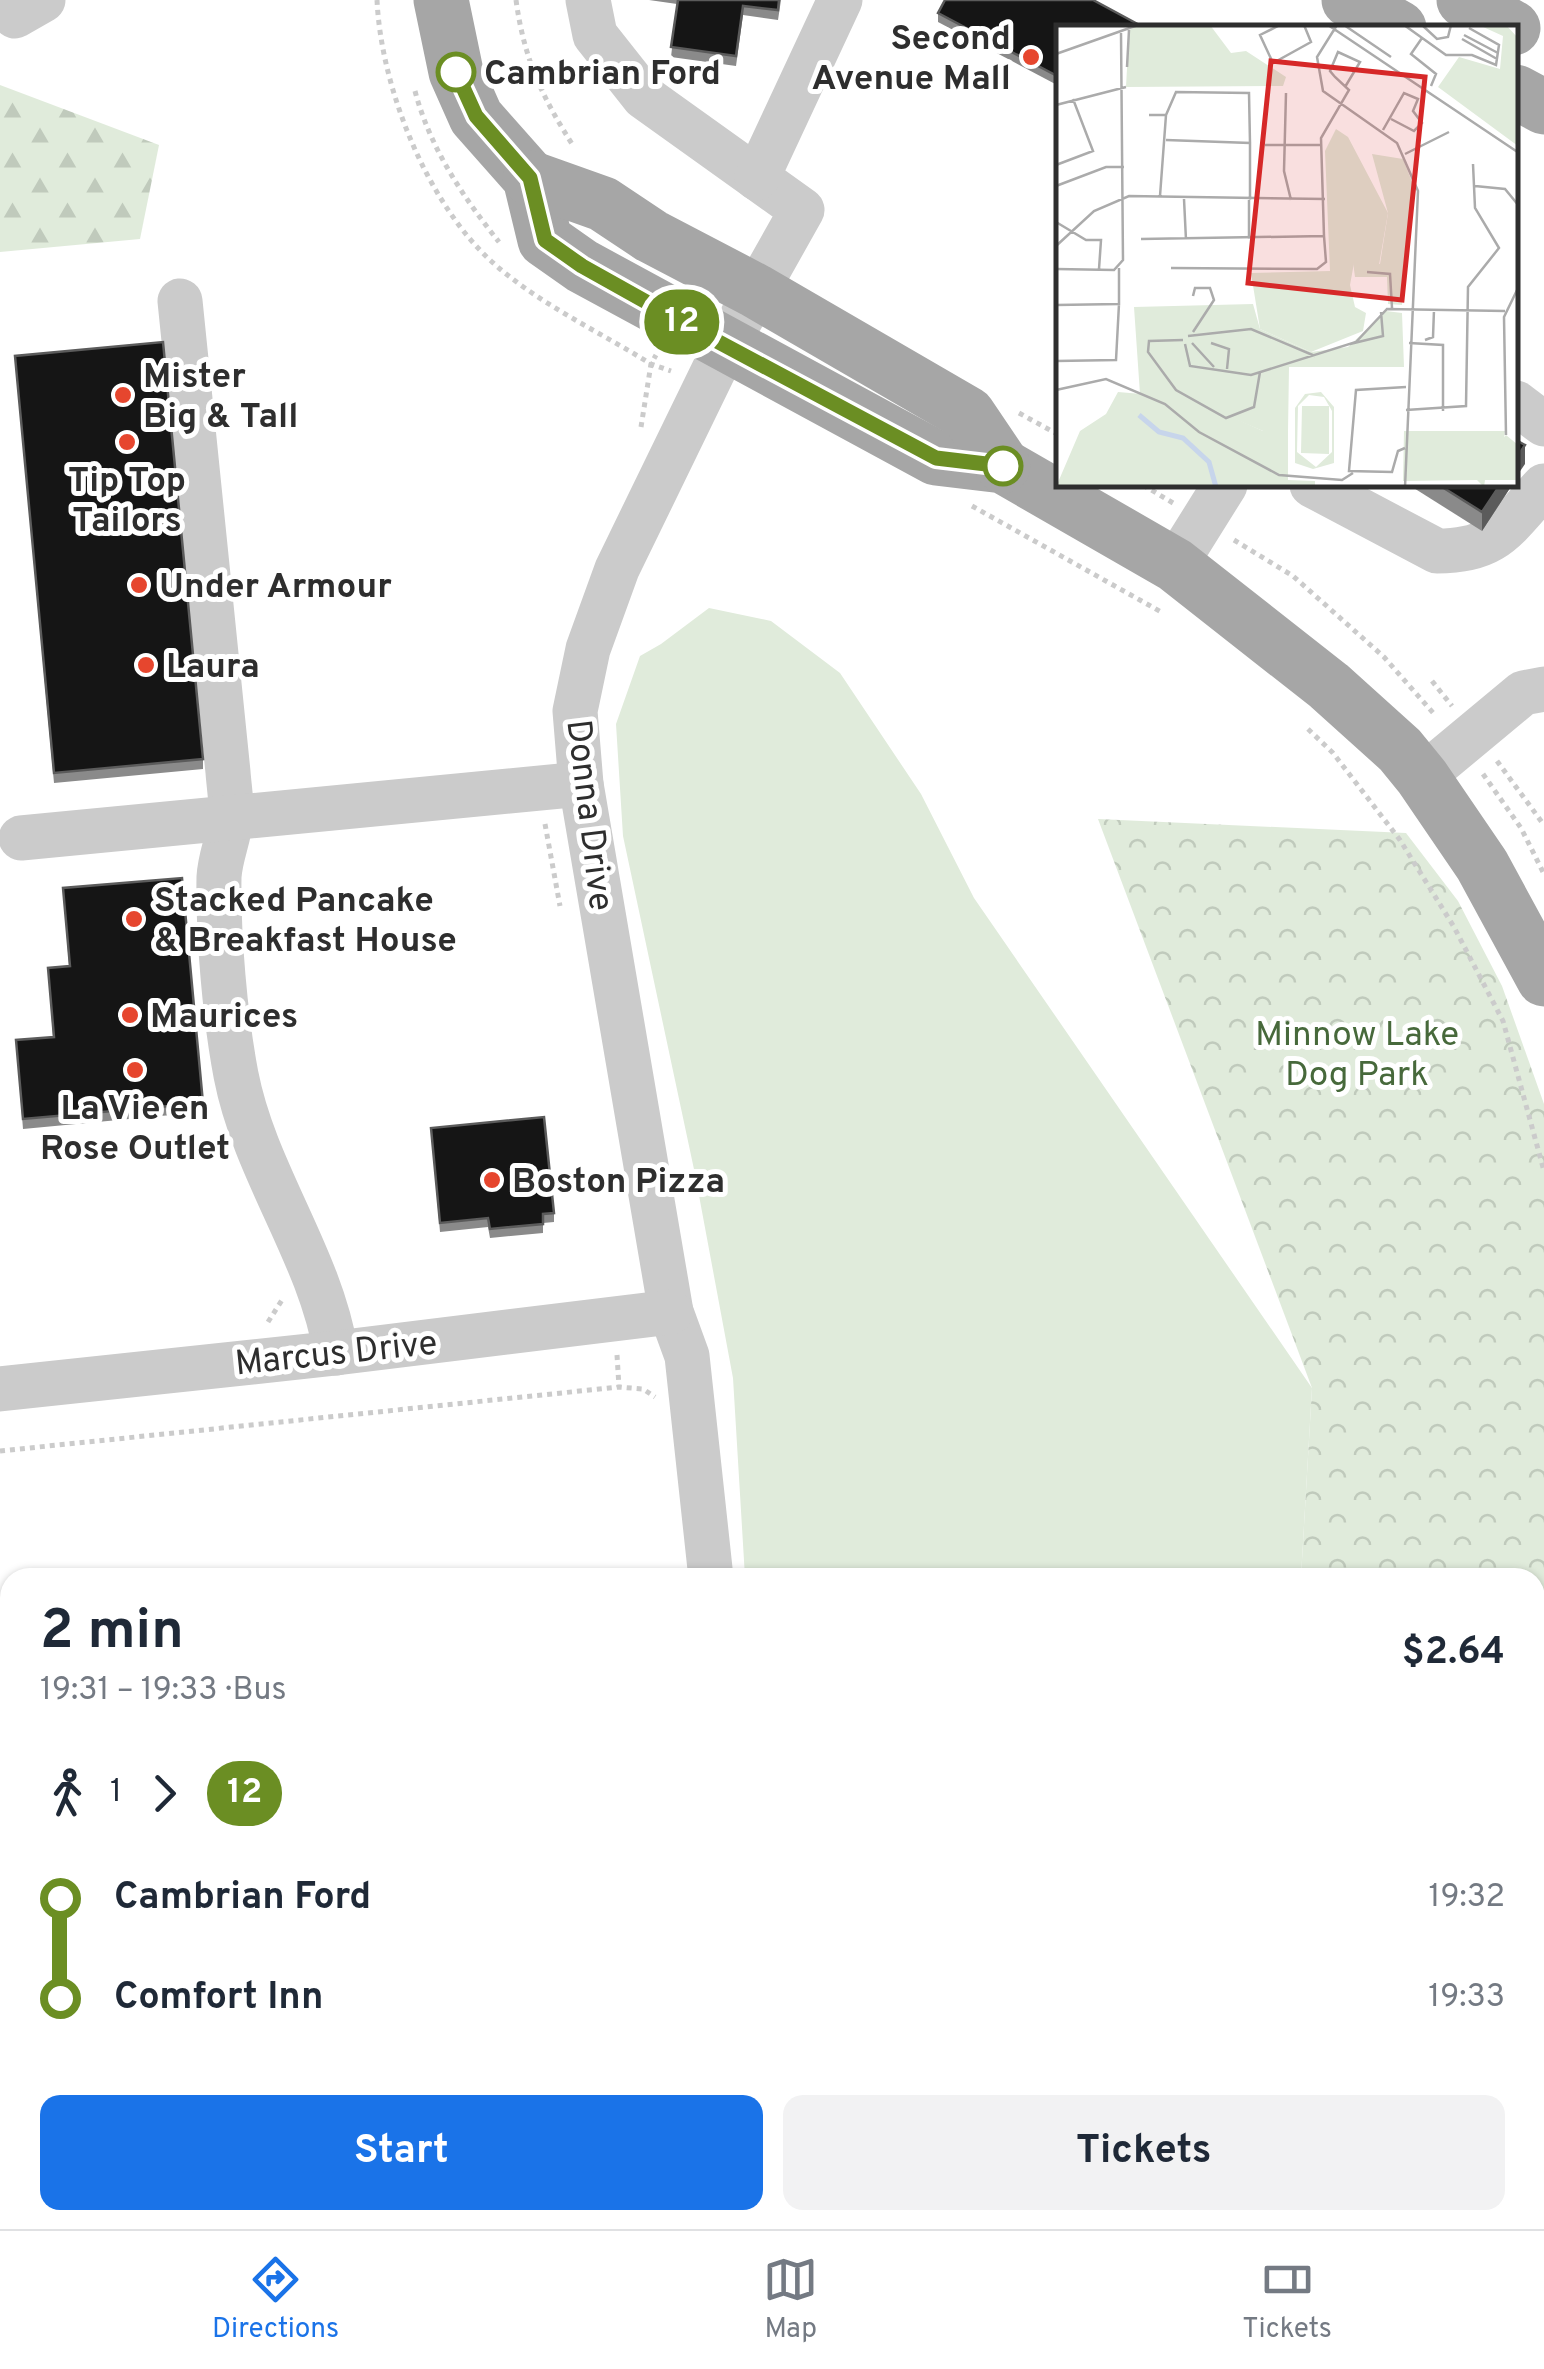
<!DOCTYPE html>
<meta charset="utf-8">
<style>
:root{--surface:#fff;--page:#f2f2f3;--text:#1f2937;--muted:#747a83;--line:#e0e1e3;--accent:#1a73e8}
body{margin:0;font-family:Overpass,sans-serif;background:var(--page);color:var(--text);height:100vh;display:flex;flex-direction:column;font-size:38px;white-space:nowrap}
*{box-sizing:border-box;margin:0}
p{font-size:32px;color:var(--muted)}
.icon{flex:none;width:55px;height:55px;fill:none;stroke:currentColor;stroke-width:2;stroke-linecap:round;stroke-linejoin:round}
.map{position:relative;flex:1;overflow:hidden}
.drawer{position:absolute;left:0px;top:1568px;width:1545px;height:662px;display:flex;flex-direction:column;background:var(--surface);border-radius:30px 30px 0 0;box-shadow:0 2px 8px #0004}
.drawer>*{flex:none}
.badge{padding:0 20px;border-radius:32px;font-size:35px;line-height:65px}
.map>.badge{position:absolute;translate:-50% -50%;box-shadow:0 0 0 5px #fff}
.legs{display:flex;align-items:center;gap:15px;height:110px;padding:0 40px;font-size:32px}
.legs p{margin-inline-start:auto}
.headline{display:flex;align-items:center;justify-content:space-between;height:170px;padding:0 40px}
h1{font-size:55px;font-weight:700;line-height:75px}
.action{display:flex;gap:20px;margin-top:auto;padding:20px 40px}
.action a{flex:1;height:115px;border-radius:20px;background:var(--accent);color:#fff;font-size:40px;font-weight:700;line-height:115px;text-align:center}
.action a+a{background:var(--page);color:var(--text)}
ul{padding:0 40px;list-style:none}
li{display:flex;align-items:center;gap:35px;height:100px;font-size:38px}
li i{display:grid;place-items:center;width:15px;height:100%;margin:0 12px;background:currentColor}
li i::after{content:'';width:25px;height:25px;margin:-12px;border:8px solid;border-radius:50%;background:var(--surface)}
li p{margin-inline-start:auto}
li:first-child i{background:linear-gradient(#0000 50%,currentColor 0)}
li:last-child i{background:linear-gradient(currentColor 50%,#0000 0)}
.tabs{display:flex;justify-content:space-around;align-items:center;height:140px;border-top:2px solid var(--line);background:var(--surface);font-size:28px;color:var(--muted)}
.tabs a{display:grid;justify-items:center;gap:5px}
.tabs .current{color:var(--accent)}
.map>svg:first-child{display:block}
.green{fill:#e0ebdb}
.forest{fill:url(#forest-firs)}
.park{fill:url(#park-crowns)}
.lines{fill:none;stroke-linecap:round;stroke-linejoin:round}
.path{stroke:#cbcbcb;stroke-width:5;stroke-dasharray:5 5;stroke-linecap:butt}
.minor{stroke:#cbcbcb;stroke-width:45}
.major{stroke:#a6a6a6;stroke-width:55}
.wall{fill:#8a8a8a}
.shaded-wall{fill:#5b5b5b}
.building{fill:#151515;stroke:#5b5b5b;stroke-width:2.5}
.line-1-casing{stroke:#fff;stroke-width:22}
.line-1{stroke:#6b8e23;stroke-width:15}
.poi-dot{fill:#e6462e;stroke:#fff;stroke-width:4}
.stop-1-dot{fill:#fff;stroke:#6b8e23;stroke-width:5}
.labels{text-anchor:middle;stroke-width:10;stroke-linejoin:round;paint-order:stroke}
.poi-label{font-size:35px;font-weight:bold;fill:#2e2e2e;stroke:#fff;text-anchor:start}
.stop-label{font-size:35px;font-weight:bold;fill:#2e2e2e;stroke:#fff;text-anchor:start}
.street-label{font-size:35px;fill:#2e2e2e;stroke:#fff}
.park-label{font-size:35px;fill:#47693b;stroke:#fff}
.inset-river{fill:none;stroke:#c7d5eb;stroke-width:5}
.inset-road{fill:none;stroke:#ababab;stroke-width:2.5}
.view{fill:#d62828;fill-opacity:0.15;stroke:#d62828;stroke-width:5}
.inset-edge{fill:none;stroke:#2e2e2e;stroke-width:5}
</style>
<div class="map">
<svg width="1544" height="2229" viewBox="0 0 1544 2229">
<defs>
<pattern id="forest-firs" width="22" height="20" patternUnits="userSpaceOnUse" patternTransform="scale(2.5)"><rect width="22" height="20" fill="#e0ebdb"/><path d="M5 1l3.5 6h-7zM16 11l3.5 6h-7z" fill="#c0cabc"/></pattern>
<pattern id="park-crowns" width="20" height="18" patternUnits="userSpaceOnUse" patternTransform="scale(2.5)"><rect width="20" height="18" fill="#e0ebdb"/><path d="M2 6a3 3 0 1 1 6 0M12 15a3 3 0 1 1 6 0" fill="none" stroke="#c0cabc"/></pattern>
</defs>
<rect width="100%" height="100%" fill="#fff"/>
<g class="green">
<polygon points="709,608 771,621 840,673 921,794 974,898 1312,1388 1301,1577 745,1577 733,1378 695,1174 623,836 616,724 640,656 661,644"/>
<polygon points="28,2220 1039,2220 1042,2229 29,2229"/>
</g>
<polygon class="forest" points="0,85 159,145 140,239 0,252"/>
<polygon class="park" points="1098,819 1406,833 1458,901 1502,986 1544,1104 1544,2229 1402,2229 1401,2220 1535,2220 1535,1578 1301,1577 1312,1388"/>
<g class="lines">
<g class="path">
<path d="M377 0C381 87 426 201 491 261 537 303 598 331 651 364L671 371"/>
<path d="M516 0C524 59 542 97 574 147"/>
<path d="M415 91C430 148 463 197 499 242"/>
<polyline points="1019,413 1059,435"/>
<polyline points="641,427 651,364 656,355"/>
<polyline points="1143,485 1173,503"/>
<polyline points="972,506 1163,613"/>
<polyline points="1234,540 1293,576 1384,657 1435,715"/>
<polyline points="1432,681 1452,706"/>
<polyline points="1308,729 1333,753 1400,840 1454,927 1503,1021 1544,1171"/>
<polyline points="1497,761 1544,825"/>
<polyline points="1483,774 1521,828 1544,874"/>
<polyline points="545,824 560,906"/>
<polyline points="268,1322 282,1300"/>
<polyline points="617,1355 619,1387"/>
<polyline points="0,1451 619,1387 643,1389 655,1397"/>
</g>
<g class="minor">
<polyline points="6,0 15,16 43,0"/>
<polyline points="588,0 595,35 644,97 802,210 725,347 617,569 588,649 575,711 581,784 671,1312 687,1356 711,1578"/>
<polyline points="757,178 840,0"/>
<path d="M180 301 228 772C229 787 232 803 231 818 229 838 220 857 219 877 218 936 225 1017 236 1075 255 1173 320 1255 336 1353"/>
<polyline points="1516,403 1544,424"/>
<path d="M1312 485 1437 551C1497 551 1506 527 1544 486"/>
<polyline points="1175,565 1225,485"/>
<polyline points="1422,777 1523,693 1544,689"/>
<polyline points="21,838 581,784"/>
<polyline points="0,1389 336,1353 671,1312"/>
<polyline points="0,1784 10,1783"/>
<polyline points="0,2075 10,2073"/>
<polyline points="1433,2220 1435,2229"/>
</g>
<g class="major">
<polyline points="441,0 456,72 476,117 530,178 545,240 582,266 936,458 1003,466 1175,565 1329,686 1400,750 1422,777 1482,865 1544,979"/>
<polyline points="1349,0 1399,28"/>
<polyline points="1464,0 1513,28"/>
<polyline points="1516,92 1544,107"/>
<polyline points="530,178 603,204 651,236 756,291 968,414 1003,466"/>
</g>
</g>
<g class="wall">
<polygon points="649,0 781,0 778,20 743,15 736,66 671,57 677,4"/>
<polygon points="938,13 1059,28 1059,86 938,22"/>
<polygon points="15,356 203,759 203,769 54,783"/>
<polygon points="1409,485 1512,485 1482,531"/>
<polygon points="63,888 203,1103 203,1112 23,1129 16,1040 53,1037 48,968 69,966"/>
<polygon points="431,1128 554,1213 554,1222 543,1223 543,1233 490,1238 488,1227 440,1232"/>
</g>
<g class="shaded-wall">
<polygon points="1525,445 1525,464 1516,477 1516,459"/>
<polygon points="1500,485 1512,485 1482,531 1482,512"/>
</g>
<g class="building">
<polygon points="678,0 779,0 778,10 743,6 736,56 671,47"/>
<polygon points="945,0 1093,0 1145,28 1059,28 1059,77 938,13"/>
<polygon points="163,342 203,759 54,773 15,356"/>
<polygon points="1516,440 1525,445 1516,459"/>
<polygon points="1439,485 1500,485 1482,512"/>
<polygon points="182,878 203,1103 23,1119 16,1040 54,1037 48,968 70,966 63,888"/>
<polygon points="544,1117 554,1213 543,1214 543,1224 490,1229 488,1218 440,1223 431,1128"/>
</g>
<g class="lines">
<defs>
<polyline id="line-1" points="456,72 476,116 530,178 545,240 582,266 700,332 936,458 1003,466"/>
</defs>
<use href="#line-1" class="line-1-casing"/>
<use href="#line-1" class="line-1"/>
</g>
<g class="poi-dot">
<circle cx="1031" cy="57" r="10"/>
<circle cx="123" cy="395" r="10"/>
<circle cx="127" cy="442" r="10"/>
<circle cx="139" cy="585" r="10"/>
<circle cx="146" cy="665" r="10"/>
<circle cx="134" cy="919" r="10"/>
<circle cx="130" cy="1015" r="10"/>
<circle cx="135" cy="1070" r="10"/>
<circle cx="492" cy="1180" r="10"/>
</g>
<g class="stop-1-dot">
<circle cx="456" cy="72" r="18"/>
<circle cx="1003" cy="466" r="18"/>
</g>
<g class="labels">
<g class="poi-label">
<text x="1011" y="49" text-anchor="end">Second<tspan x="1011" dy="40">Avenue Mall</tspan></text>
<text x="143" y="387">Mister<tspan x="143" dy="40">Big &amp; Tall</tspan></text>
<text x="127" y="491" text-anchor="middle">Tip Top<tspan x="127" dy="40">Tailors</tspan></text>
<text x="159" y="597">Under Armour</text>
<text x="166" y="677">Laura</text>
<text x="154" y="911">Stacked Pancake<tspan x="154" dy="40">&amp; Breakfast House</tspan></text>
<text x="150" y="1027">Maurices</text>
<text x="135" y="1119" text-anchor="middle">La Vie en<tspan x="135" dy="40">Rose Outlet</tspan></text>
<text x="512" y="1192">Boston Pizza</text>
</g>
<g class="stop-label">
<text x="484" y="84">Cambrian Ford</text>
</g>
<g class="street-label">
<text transform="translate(591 815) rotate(83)" y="12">Donna Drive</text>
<text transform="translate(336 1352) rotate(-6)" y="12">Marcus Drive</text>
</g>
<g class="park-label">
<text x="1357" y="1045">Minnow Lake<tspan x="1357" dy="40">Dog Park</tspan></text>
</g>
</g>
<g transform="translate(1056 25)">
<rect width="462" height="462" fill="#fff"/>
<path d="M280 104 292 112 332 188 323 240 298 238 294 260 299 282 310 288 307 306 255 327 204 304 195 248 274 246 269 126ZM265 367 278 382V438L257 444 239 438V383L249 369ZM253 370 268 372 276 386V427L260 442 241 427 242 381ZM246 381H273V429L245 428Z" fill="#e0ebdb" fill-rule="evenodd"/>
<path d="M83 0H154L175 28 190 26 230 52 227 61 70 62 73 5ZM450 0 462 13V121L382 62 403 32 444 44 447 11 425 1ZM62 367 133 373 207 406H232V455L259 456V462H0L24 406 50 389ZM450 410 462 420V455H443V418Z" fill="#e0ebdb"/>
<path d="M197 279 204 304 255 327 292 322 330 286 346 288 348 342H233L232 406H207L131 374 117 386 84 369 78 282Z" fill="#e0ebdb"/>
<path d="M316 129 347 134 358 162 346 280 332 279 331 252H299L297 237 324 239 332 188ZM348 406H449L443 455H429L428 462 421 455 347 456Z" fill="#e0ebdb"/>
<path class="inset-river" d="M83 390 103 407 127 413 153 437 160 462"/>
<path class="inset-road" d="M224 0 204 10 217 38 255 17 248 0M272 0 463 128M281 0 261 32 267 66 341 118 362 166 349 462M288 0 335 32M348 0 390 30H416L440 40 443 20 413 3M366 0 381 14 392 12 395 0M408 10 442 28M366 13 355 29 380 49 375 61M406 14 441 34M0 29 82 0M71 42 73 5M230 68 228 146 235 175M0 80 70 62M93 90H110L104 171M110 90 120 67 193 68 194 118M327 105 348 68 362 74 357 86 366 98 358 106 335 94M110 115 194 118V175M209 120H265M349 129 393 107M0 140 37 126 17 74M0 161 50 142H68M419 161 449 164 463 181M128 174 130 215M193 175V214M0 197 30 215H45L43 244M85 214 268 211 265 113 293 65 279 52 274 46 282 27 304 37 289 62M0 221 38 186 73 171 269 174M115 243 261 244 270 237 268 211M0 244 58 245 67 235 65 8M311 247 334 249 336 283M0 280 63 279V243M137 307 158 275 154 263H139L137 271M132 311 195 304 259 331M127 315 93 316 92 327 120 365 170 393 198 382 204 347M369 315 377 312 378 285M136 318 158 342M155 318 173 324 171 344M353 318 387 320V386M129 319 134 341 195 350 300 317 331 284 449 286M294 319 327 311 325 287M0 336 60 335 63 279M0 365 50 354 109 379 143 407 223 450 286 455 297 448M350 385 410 381 412 262 443 223 419 183 417 139M450 410 448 292 463 261M349 423 342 426 336 447 293 446 300 365 350 362"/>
<path class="view" d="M215 36 369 52 346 275 192 258Z"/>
<rect width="462" height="462" class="inset-edge"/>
</g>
</svg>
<b class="badge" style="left:682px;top:322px;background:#6b8e23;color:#fff">12</b>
<section class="drawer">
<div class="headline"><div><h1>2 min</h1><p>19:31 – 19:33 · Bus</p></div><b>$2.64</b></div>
<div class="legs"><svg class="icon" aria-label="walk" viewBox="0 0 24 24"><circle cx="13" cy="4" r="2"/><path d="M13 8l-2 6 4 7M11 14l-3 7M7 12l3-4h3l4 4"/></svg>1<svg class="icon" aria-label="forward" viewBox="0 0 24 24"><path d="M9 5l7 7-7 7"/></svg><b class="badge" style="background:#6b8e23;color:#fff">12</b></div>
<ul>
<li><i style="color:#6b8e23"></i><b>Cambrian Ford</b><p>19:32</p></li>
<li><i style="color:#6b8e23"></i><b>Comfort Inn</b><p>19:33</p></li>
</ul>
<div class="action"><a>Start</a><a>Tickets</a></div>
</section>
</div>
<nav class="tabs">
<a class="current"><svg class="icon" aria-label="directions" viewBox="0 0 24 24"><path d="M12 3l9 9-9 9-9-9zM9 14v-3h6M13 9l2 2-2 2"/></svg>Directions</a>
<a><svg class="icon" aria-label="map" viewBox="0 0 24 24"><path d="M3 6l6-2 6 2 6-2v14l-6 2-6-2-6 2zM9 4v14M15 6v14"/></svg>Map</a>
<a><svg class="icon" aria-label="tickets" viewBox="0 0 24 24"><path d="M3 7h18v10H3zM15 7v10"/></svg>Tickets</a>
</nav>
